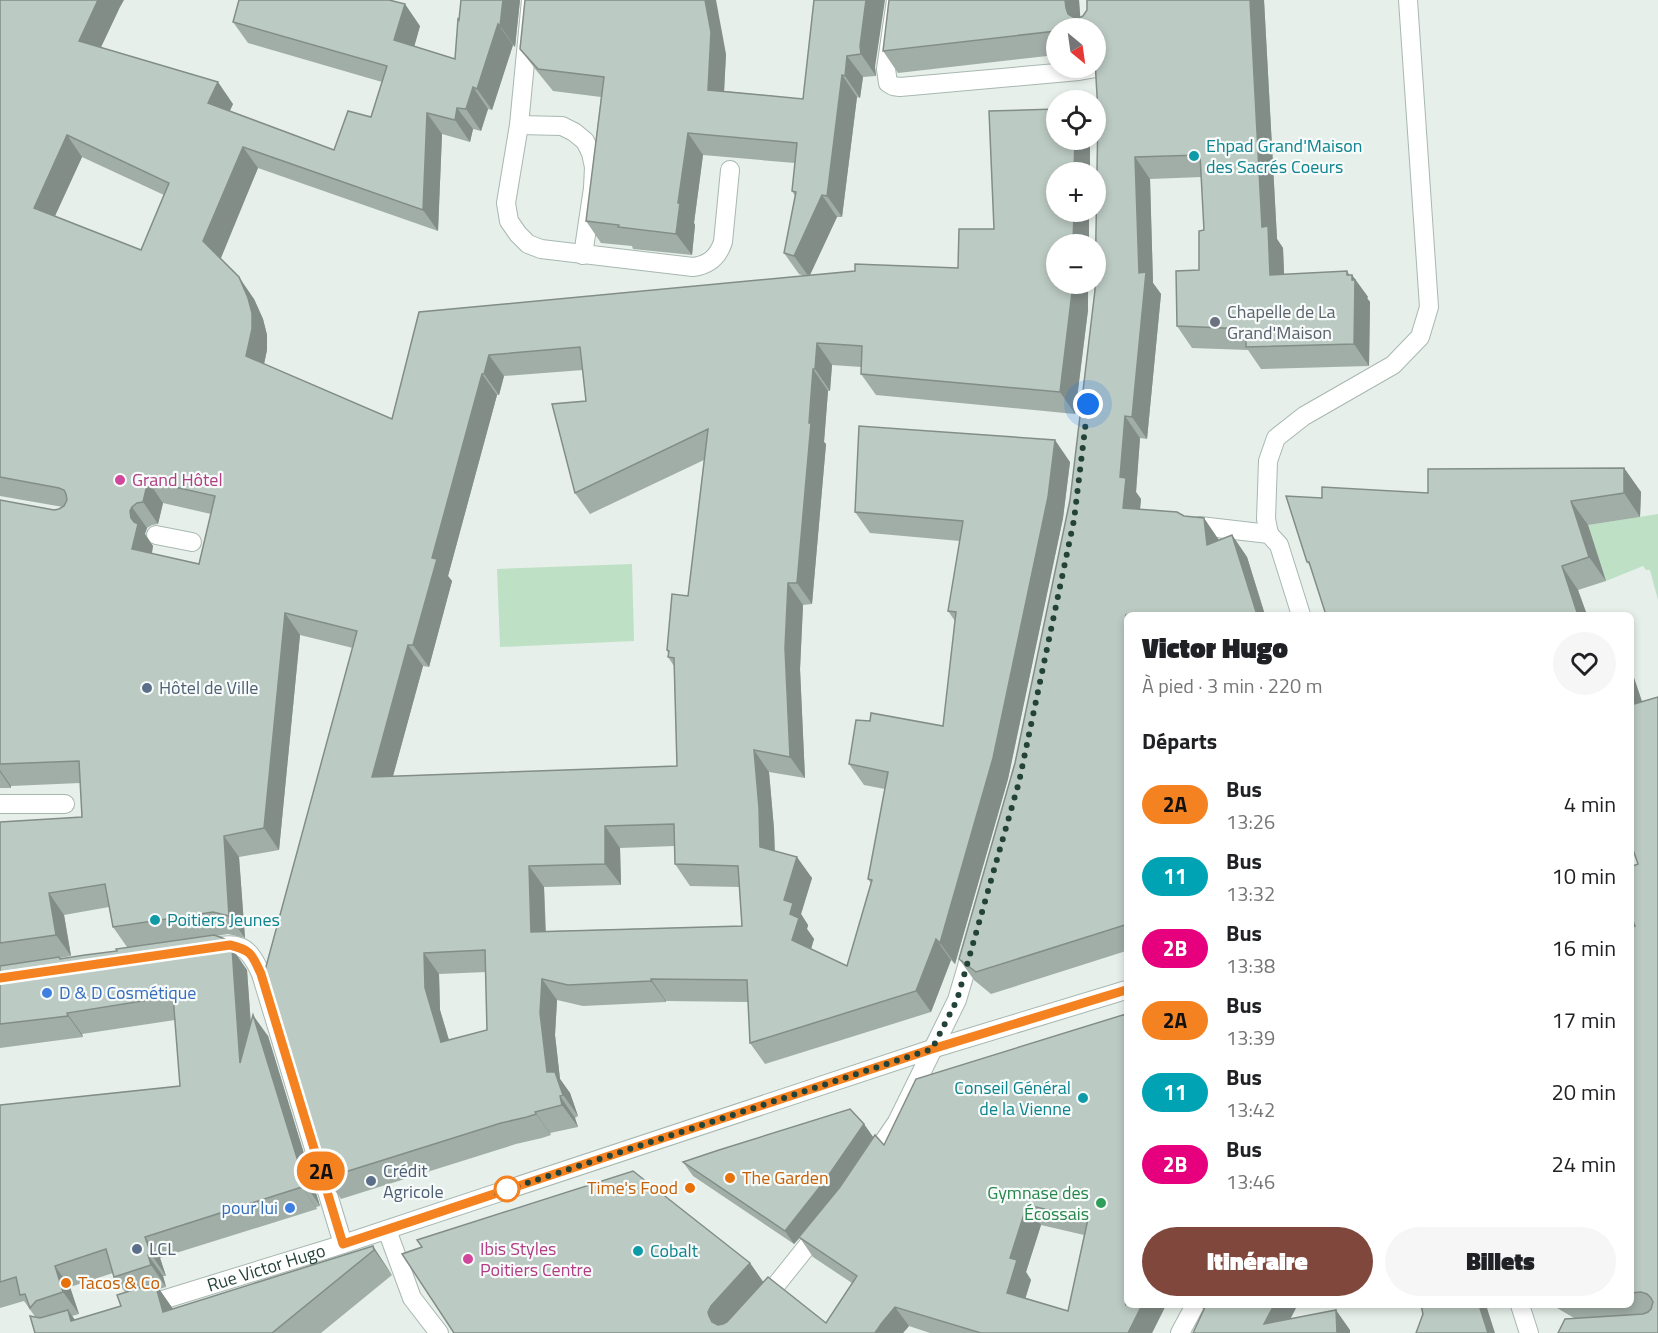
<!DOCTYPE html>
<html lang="fr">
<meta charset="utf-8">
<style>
:root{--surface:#fff;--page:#f6f6f6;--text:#202124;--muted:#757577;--accent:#80483d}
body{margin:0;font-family:"Titillium Web",sans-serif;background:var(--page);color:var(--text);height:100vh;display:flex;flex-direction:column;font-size:22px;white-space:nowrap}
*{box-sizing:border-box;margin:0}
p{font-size:20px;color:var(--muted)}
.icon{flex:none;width:33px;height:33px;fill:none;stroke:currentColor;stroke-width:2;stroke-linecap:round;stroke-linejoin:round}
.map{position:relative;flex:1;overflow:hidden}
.panel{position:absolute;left:1124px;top:612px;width:510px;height:696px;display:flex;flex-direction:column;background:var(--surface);border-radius:9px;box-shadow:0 3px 9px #0003}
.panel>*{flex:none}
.badge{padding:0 12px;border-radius:20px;font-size:21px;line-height:39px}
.needle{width:39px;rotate:151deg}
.controls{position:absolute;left:1046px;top:18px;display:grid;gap:12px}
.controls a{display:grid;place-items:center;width:60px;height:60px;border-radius:50%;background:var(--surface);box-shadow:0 3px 9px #0003;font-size:30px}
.you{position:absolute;width:30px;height:30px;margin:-15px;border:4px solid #fff;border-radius:50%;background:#1a73e8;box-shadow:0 0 0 9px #1a73e833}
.map>.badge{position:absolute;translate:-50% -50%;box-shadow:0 0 0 3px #fff}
h2{padding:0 18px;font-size:22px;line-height:54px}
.round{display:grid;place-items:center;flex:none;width:63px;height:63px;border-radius:32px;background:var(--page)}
.headline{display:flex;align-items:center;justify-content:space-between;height:102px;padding:0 18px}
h1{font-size:28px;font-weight:800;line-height:45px}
.button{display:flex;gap:12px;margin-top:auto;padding:12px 18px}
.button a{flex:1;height:69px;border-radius:36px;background:var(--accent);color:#fff;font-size:24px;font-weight:800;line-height:69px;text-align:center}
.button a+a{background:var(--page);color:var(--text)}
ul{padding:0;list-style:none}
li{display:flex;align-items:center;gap:18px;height:72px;padding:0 18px}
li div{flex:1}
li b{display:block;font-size:22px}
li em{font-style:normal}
li .badge{min-width:66px;font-weight:700;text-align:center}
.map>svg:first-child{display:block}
.green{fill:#bee0c5}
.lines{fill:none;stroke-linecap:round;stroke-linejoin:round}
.minor-casing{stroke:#a8b8b1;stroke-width:20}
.minor{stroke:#fff;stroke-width:18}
.wall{fill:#a1aea8;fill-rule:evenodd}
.shaded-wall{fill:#838d88}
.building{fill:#bbcac3;stroke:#838d88;stroke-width:1.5;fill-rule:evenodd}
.line-casing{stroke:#fff;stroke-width:14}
.line{stroke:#f58220;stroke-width:9}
.walk{stroke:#234238;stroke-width:6;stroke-dasharray:0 10.8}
.culture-dot{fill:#0f9aa8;stroke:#f7fbf9;stroke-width:2}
.worship-dot{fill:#6b7280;stroke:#f7fbf9;stroke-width:2}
.hotel-dot{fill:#d1479c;stroke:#f7fbf9;stroke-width:2}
.service-dot{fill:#5c6f8a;stroke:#f7fbf9;stroke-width:2}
.shop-dot{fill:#3f7fe0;stroke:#f7fbf9;stroke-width:2}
.food-dot{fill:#e8710a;stroke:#f7fbf9;stroke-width:2}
.stop-dot{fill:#fff;stroke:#f58220;stroke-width:3}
.leisure-dot{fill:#2e9e5b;stroke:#f7fbf9;stroke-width:2}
.labels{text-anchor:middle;stroke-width:4.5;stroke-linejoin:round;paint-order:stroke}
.culture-label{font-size:18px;fill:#0d838f;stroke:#f7fbf9;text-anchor:start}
.worship-label{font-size:18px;fill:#5b616d;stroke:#f7fbf9;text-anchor:start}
.hotel-label{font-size:18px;fill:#b23c85;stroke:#f7fbf9;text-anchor:start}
.service-label{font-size:18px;fill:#4e5e75;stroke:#f7fbf9;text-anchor:start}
.shop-label{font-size:18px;fill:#366cbe;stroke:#f7fbf9;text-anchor:start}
.food-label{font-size:18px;fill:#c56008;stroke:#f7fbf9;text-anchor:start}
.leisure-label{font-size:18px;fill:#27864d;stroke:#f7fbf9;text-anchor:end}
.street-label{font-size:18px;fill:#234238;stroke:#f7fbf9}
</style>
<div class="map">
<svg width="1658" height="1333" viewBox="0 0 1658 1333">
<rect width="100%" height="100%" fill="#e6efea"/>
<g class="green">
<polygon points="1658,514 1658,600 1650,570 1646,570 1643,566 1606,581 1588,525"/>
<polygon points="632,564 634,641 500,647 497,569"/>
</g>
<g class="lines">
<defs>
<g id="minor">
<path d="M531 0 519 125 506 203 509 221 518 234 528 244 541 249 693 267C709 265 718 257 723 242L730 170"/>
<polyline points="896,0 886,69 888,83 893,86 900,87 1079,71 1096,68"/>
<polyline points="519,125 562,126 574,132 585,141 591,153 594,167 593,188 583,255"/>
<polyline points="1200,526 1269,534 1279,545 1301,615"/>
<polyline points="1269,534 1266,519 1268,461 1276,438 1304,416 1393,365 1420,337 1429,307 1408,0"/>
<polyline points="156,535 192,542"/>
<polyline points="0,804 65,804"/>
<path d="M206 948C238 943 247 942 261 974L343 1244"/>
<polyline points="869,1163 897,1122 957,1000 973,946"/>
<polyline points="387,1230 412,1298 439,1333"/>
<polyline points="1520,1305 1529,1333"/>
<path id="s1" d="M143 1306 331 1248 932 1049 1126 990"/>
<polyline points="733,1333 768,1295 821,1229"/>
<polyline points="1180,1333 1195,1305"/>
</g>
</defs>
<use href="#minor" class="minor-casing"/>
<use href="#minor" class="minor"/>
</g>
<g class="wall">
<path d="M0 0 119 9 101 47 233 104 230 111 334 150 371 117 382 82 248 43 233 22 420 26 414 46 455 59 459 20 520 0 515 47 513 45 492 110 488 109 481 131 473 129 470 142 442 134 438 231 258 168 220 258 254 299 263 319 267 335V350L264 364 392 419 419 312 804 276 799 274 784 253 795 196 792 191 795 163 703 155 694 223 695 225 692 255 633 249 632 246 601 243 586 221 601 97 553 91 536 70 520 49 726 54 724 91 803 99 814 0 875 67 876 76 863 77 860 98 857 97 842 217H837L810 275 958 268 994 229 1090 140V172H1056V284H1088V310L1075 414 876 395 861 374V367L832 365 830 391H828L824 442 826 444 812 604 803 605 800 669 805 778 769 772 774 829 775 851 812 878 801 914 808 925 807 929 814 939 811 949 847 966 871 883 868 879 885 789 864 785 849 764 870 721 943 726 955 621 948 611 960 541 870 533 855 512 1070 462 1063 518 1008 779 955 964 951 960 931 1012 765 1064 750 1043 748 1002 666 1001V1002L583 1006 557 1000 555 1035 560 1079 570 1093 578 1116 575 1118 578 1127 550 1133 551 1135 542 1138 516 1144 341 1199 326 1178 353 648 300 635 279 850 239 857 245 938 228 934 216 936 247 970 251 1024 268 1036 320 1206 316 1207 317 1209 160 1258 166 1276H163L166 1287 159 1289 173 1309 373 1246 390 1272 392 1275 321 1333H35L36 1318 24 1301 0 1308V1105L180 1086 175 1020 82 1034 83 1037 0 1048V822L82 817 80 783 11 786V788H0V500L54 510 59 509 63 507 0 496ZM82 157 164 195 141 250 55 216ZM583 370 586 401 575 493 590 514 704 460 688 596 667 650 668 653V657L674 666 677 766 393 776 423 666 429 667 452 581 448 576 497 395H499L504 376ZM163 503 211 514 199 564 152 554 153 546 145 534V532L147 528 152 525 158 524ZM675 846V864L690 886 739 887 742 926 546 931 544 887 621 885 620 848ZM109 907 113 927 127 947 117 951 60 959V958L71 956 64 915ZM486 972 487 1030 449 1040 440 1010 439 974ZM113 1273 114 1277 125 1292 121 1306 75 1320 72 1316 79 1314 70 1287Z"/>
<polygon points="1079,0 1080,17 1083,16 1087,10 1087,0 1264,0 1277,239 1283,248 1284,274 1352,275 1368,297 1367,298 1370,302 1369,366 1261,369 1248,350 1192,348 1177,326 1199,270 1204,230 1202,177 1150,179 1153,283 1161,294 1147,439 1140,438 1136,492 1141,499 1140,509 1220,540 1232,535 1247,557 1265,615 1126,615 1126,951 991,994 974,980 959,959 1015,763 1070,500 1095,290 1098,112 1095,28 1056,28 1056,55 898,73 883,51"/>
<polygon points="1624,468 1641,492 1640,517 1588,525 1606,581 1578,590 1587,615 1326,615 1310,566 1307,562 1322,498 1428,493"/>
<polygon points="1630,666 1642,702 1658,1333 1574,1318 1552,1305 1630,1305 1630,928 1635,926 1638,864"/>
<path d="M1126 1014V1305H1166L1152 1333H930L909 1326 903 1333H454L750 1263 763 1282 826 1323 852 1283 813 1257 800 1238 794 1244 693 1176 683 1162 864 1124 873 1137 884 1145ZM1041 1225 1084 1235 1068 1311 1025 1298 1031 1280 1026 1272Z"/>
<polygon points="1200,1305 1296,1305 1297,1306 1290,1319 1350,1330 1204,1310"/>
</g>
<g class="shaded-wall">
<polygon points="98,0 124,0 119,9 94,62 79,41"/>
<polygon points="503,0 520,0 515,47 500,26"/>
<polygon points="705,0 716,0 726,54 723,112 708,90"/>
<polygon points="866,0 885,0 875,67 876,76 861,54 860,46"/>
<polygon points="1065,0 1079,0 1081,26 1078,25 1080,28 1068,14 1066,8"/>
<polygon points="1250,0 1264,0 1277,239 1283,248 1285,296 1270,275 1262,227"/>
<polygon points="405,4 420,26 410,62 394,40"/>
<polygon points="498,24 513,45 492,110 477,89"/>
<polygon points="847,56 863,77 860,98 845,76"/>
<polygon points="842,75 857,97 842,217 827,196"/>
<polygon points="218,82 233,104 223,124 208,103"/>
<polygon points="473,87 488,109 481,131 466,109"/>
<polygon points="457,108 473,129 470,142 455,120"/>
<polygon points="427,113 442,134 438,231 423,210"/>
<polygon points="688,133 703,155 694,223 695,225 692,255 676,234 678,203"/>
<polygon points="67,135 82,157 49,229 34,208"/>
<polygon points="1075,140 1090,140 1090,172 1074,172"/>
<polygon points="243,147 258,168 219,263 203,241"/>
<polygon points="1135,157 1150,179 1153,283 1161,294 1147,439 1132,417 1139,273"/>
<polygon points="822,195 837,217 809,277 794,256"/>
<polygon points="1074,212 1089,212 1089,244 1073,244"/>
<polygon points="1347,271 1352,279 1352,275 1368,297 1367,298 1370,302 1369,366 1354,344"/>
<polygon points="239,277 254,299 263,319 267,335 267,350 261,378 246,356"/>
<polygon points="1073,284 1088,284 1088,310 1075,414 1060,392"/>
<polygon points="817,343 832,365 830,391 815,369"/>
<polygon points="489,355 504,376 499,395 484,374"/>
<polygon points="813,369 828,391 824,442 826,444 812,604 797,583"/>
<polygon points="482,374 497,395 448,576 452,581 429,667 413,645 432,558"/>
<polygon points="1125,416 1140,438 1136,492 1141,499 1138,529 1123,508 1120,477"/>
<polygon points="1055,440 1070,462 1063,518 1008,779 955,964 940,943"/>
<polygon points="1624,468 1641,492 1640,517 1624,493"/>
<polygon points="148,481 163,503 158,524 143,502"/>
<polygon points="1571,501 1588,525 1606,581 1589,557"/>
<polygon points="132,507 147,528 145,534 153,546 148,571 132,549 130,511"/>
<polygon points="1204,518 1219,540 1223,566 1207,545"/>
<polygon points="1232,535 1247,557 1265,615 1257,615"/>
<polygon points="1562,566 1578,590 1587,615 1578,615"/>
<polygon points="788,583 803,605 800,669 805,778 790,757 785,648"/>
<polygon points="285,613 300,635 279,850 264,828"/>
<polygon points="408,645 423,666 387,798 372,777"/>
<polygon points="1630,666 1651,728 1634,704 1630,693"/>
<polygon points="754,750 769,772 774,829 775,868 760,847"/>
<polygon points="0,770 11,786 11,788 0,772"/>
<polygon points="605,826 620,848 621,885 605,864"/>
<polygon points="224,836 239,857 245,938 229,916"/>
<polygon points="797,857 812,878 801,914 808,925 807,929 814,939 807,962 792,940 790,914 784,900"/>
<polygon points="529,866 544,887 546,953 531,932"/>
<polygon points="49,893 64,915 71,956 56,935"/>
<polygon points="936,939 951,960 931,1012 916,991"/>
<polygon points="232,948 247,970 255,1085 240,1063"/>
<polygon points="424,953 439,974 440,1010 456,1064 441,1042 425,988"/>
<polygon points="542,979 557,1000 555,1035 560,1079 570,1093 578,1116 547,1072 540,1013"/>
<polygon points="651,979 666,1001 666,1002 651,981"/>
<polygon points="67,1013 82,1034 83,1037 68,1016"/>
<polygon points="253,1015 268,1036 320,1206 305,1184"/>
<polygon points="560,1096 575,1118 578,1127 562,1105"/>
<polygon points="535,1112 550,1133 551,1135 536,1114"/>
<polygon points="864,1124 873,1137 836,1192 794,1244 785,1231"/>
<polygon points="301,1185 316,1207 317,1209 302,1187"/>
<polygon points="1027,1205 1041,1225 1026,1272 1031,1280 1021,1313 1007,1293 1010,1258"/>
<polygon points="145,1237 160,1258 166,1276 151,1254"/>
<polygon points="373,1246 390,1272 392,1275 374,1250"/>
<polygon points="148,1255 163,1276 166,1287 151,1265"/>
<polygon points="750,1263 764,1283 720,1333 709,1316 708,1312 711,1306"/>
<polygon points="55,1266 70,1287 79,1314 63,1292"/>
<polygon points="155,1283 173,1309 180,1333 163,1312"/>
<polygon points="1142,1305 1166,1305 1152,1333 1128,1333"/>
<polygon points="1274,1305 1296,1305 1297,1306 1283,1333 1264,1324"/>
<polygon points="1479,1305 1486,1305 1495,1333 1488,1333"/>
<polygon points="895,1307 909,1326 903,1333 875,1333 881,1324"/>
<polygon points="68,1310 84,1333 71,1321"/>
<polygon points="1336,1310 1350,1330 1350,1333 1337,1333"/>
</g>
<g class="building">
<path d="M0 0H98L79 41 218 82 208 103 334 150 348 111 371 117 387 66 233 22 239 0H389L405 4 394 40 455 59 458 19 459 20 461 0H503L500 26 498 24 477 89 473 87 466 109 457 108 455 120 427 113 423 210 243 147 203 241 239 277 248 298 252 313V329L246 356 392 419 419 312 855 271V264L958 268 959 229H994L989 111 1056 109V140H1075L1074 172H1056V212H1074L1073 244H1056V284H1073L1060 392 861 374 862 346 817 343 815 369H813L809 423H811L797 583H788L785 648 790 757 754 750 759 808 760 847 797 857 784 900 793 903 790 914 799 918 792 940 847 966 872 880 868 879 888 772 849 764 856 720 870 721 871 713 943 726 956 612 948 611 963 521 855 512 859 426 1055 440 1048 497 993 758 940 943 936 939 916 991 750 1043 747 980 651 979V981L568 985 542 979 540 1013 547 1072H555L563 1095 560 1096 562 1105 535 1112 536 1114 527 1117 501 1123 326 1178 264 974 357 631 285 613 264 828 224 836 229 916 213 912 113 927 105 884 49 893 56 935 0 943V822L82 817 79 761 0 764V500L54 510 59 509 64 506 67 500 66 494 64 490 59 488 0 477ZM67 135 169 183 141 250 34 208ZM580 347 586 401 552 404 575 493 708 429 688 596 672 594 667 650 669 651 668 657 674 658 677 766 372 777 408 645H413L437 559 432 558 482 374H484L489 355ZM148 481 215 496 199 564 132 549 138 524 134 522 131 518 130 511 132 507 137 503 143 502ZM674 824 675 864 738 866 742 926 531 932 529 866 605 864V826ZM485 950 487 1030 441 1042 425 988 424 953Z"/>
<polygon points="525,0 705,0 711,32 708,90 803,99 814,0 866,0 860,46 861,54 847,56 845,76 842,75 827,196 822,195 794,256 784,253 796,192 792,191 797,143 688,133 678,203 680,203 676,234 618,227 619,225 586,221 604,77 538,69 520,49"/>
<polygon points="889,0 1065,0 1066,8 1068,14 1073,17 1079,18 1083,16 1087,10 1087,0 1250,0 1262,227 1268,226 1270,275 1347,271 1347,275 1352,275 1352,280 1355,280 1354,344 1246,347 1246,329 1177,326 1176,271 1199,270 1199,231 1204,230 1200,155 1135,157 1139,273 1146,272 1132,417 1125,416 1120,477 1126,478 1123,508 1177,512 1184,516 1204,518 1207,545 1232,535 1257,615 1126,615 1126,918 1125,925 976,972 959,959 1015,763 1070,500 1095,290 1098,112 1095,61 1095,28 1093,28 1093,27 1087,28 1078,25 1073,28 1056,28 1056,31 883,51"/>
<polygon points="1624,468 1624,493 1571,501 1589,557 1562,566 1578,615 1326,615 1309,562 1307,562 1286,496 1322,498 1322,487 1428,493 1428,469"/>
<polygon points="1630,693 1634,704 1658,697 1658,1333 1558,1333 1565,1319 1643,1314 1648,1312 1651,1309 1653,1302 1651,1298 1647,1294 1641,1292 1630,1293 1630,928 1635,926 1630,914 1630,867 1638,864 1630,841"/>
<polygon points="214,935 225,939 232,948 240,1063 253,1015 305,1184 301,1185 302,1187 145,1237 151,1254 148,1255 151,1265 114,1277 106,1249 55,1266 63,1292 36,1301 30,1308 25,1294 20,1295 16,1277 0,1282 0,1105 180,1086 173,996 67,1013 68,1016 0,1024 0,966 59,957 60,959 85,955 117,951 116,949"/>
<path d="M1126 1014V1305H1142L1128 1333H981L895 1307 881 1324 875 1333H454L402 1254 422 1247 417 1240 633 1171 750 1263 711 1306 708 1312 709 1316 712 1322 718 1325 723 1324 727 1322 768 1277 826 1323 857 1276 799 1237 840 1187 875 1135 884 1145 916 1079ZM1027 1205 1088 1219 1068 1311 1007 1293 1017 1260 1010 1258Z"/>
<polygon points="850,1109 864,1124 826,1179 785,1231 683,1162 719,1150"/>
<polygon points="373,1246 374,1250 272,1333 35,1333 30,1316 40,1318 68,1310 71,1321 121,1306 117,1295 155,1283 163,1312"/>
<polygon points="1206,1305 1274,1305 1264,1324 1336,1310 1337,1333 1193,1333"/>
<polygon points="1421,1305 1479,1305 1488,1333 1416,1333 1423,1314"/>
</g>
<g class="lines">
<defs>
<path id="line" d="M0 978 230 945C251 950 252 954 261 974L343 1244 932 1049 1126 990"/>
</defs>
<use href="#line" class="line-casing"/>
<use href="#line" class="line"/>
<polyline class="walk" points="507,1189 497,1193 932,1049 957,1000 1019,782 1074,520 1088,404"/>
</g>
<g class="culture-dot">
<circle cx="1194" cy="156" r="6"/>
<circle cx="155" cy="920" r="6"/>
<circle cx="1083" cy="1098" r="6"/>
<circle cx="638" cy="1251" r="6"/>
</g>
<circle class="worship-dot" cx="1215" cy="322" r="6"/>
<g class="hotel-dot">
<circle cx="120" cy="480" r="6"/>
<circle cx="468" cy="1259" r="6"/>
</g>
<g class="service-dot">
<circle cx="147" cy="688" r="6"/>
<circle cx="371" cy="1181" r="6"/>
<circle cx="137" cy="1249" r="6"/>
</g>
<g class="shop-dot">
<circle cx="47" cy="993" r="6"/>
<circle cx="290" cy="1208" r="6"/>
</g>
<g class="food-dot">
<circle cx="730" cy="1178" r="6"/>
<circle cx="690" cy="1188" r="6"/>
<circle cx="66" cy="1283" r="6"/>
</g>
<circle class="stop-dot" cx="507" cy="1189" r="12"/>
<circle class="leisure-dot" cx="1101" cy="1203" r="6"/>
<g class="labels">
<g class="culture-label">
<text x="1206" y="152">Ehpad Grand'Maison<tspan x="1206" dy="21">des Sacrés Coeurs</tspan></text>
<text x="167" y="926">Poitiers Jeunes</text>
<text x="1071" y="1094" text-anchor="end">Conseil Général<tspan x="1071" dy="21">de la Vienne</tspan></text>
<text x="650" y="1257">Cobalt</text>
</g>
<g class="worship-label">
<text x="1227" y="318">Chapelle de La<tspan x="1227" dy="21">Grand'Maison</tspan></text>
</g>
<g class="hotel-label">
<text x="132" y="486">Grand Hôtel</text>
<text x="480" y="1255">Ibis Styles<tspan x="480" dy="21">Poitiers Centre</tspan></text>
</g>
<g class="service-label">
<text x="159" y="694">Hôtel de Ville</text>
<text x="383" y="1177">Crédit<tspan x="383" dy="21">Agricole</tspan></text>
<text x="149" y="1255">LCL</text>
</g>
<g class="shop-label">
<text x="59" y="999">D &amp; D Cosmétique</text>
<text x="278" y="1214" text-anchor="end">pour lui</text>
</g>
<g class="food-label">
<text x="742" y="1184">The Garden</text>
<text x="678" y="1194" text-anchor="end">Time's Food</text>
<text x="78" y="1289">Tacos &amp; Co</text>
</g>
<g class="leisure-label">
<text x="1089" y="1199">Gymnase des<tspan x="1089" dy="21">Écossais</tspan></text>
</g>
<g class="street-label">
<text dy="6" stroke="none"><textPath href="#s1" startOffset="129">Rue Victor Hugo</textPath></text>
</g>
</g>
</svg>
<div class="controls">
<a><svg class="needle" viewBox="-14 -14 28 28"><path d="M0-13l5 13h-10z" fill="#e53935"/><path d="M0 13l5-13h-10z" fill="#757577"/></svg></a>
<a><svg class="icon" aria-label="locate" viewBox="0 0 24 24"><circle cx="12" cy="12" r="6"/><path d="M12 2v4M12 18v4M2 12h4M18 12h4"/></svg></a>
<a>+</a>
<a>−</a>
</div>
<div class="you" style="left:1088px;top:404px"></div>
<b class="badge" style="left:321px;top:1171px;background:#f58220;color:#111">2A</b>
<section class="panel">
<div class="headline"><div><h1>Victor Hugo</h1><p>À pied · 3 min · 220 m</p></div><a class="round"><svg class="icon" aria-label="heart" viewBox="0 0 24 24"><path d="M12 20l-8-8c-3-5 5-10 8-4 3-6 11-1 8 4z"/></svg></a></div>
<h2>Départs</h2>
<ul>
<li><span class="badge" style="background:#f58220;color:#111">2A</span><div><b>Bus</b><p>13:26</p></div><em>4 min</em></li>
<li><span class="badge" style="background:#00a3b4;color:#fff">11</span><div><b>Bus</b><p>13:32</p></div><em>10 min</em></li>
<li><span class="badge" style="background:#e6007e;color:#fff">2B</span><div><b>Bus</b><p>13:38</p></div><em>16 min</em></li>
<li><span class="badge" style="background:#f58220;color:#111">2A</span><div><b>Bus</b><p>13:39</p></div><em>17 min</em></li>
<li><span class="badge" style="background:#00a3b4;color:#fff">11</span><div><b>Bus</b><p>13:42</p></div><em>20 min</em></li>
<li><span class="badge" style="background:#e6007e;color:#fff">2B</span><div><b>Bus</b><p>13:46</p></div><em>24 min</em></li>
</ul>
<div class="button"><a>Itinéraire</a><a>Billets</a></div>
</section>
</div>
